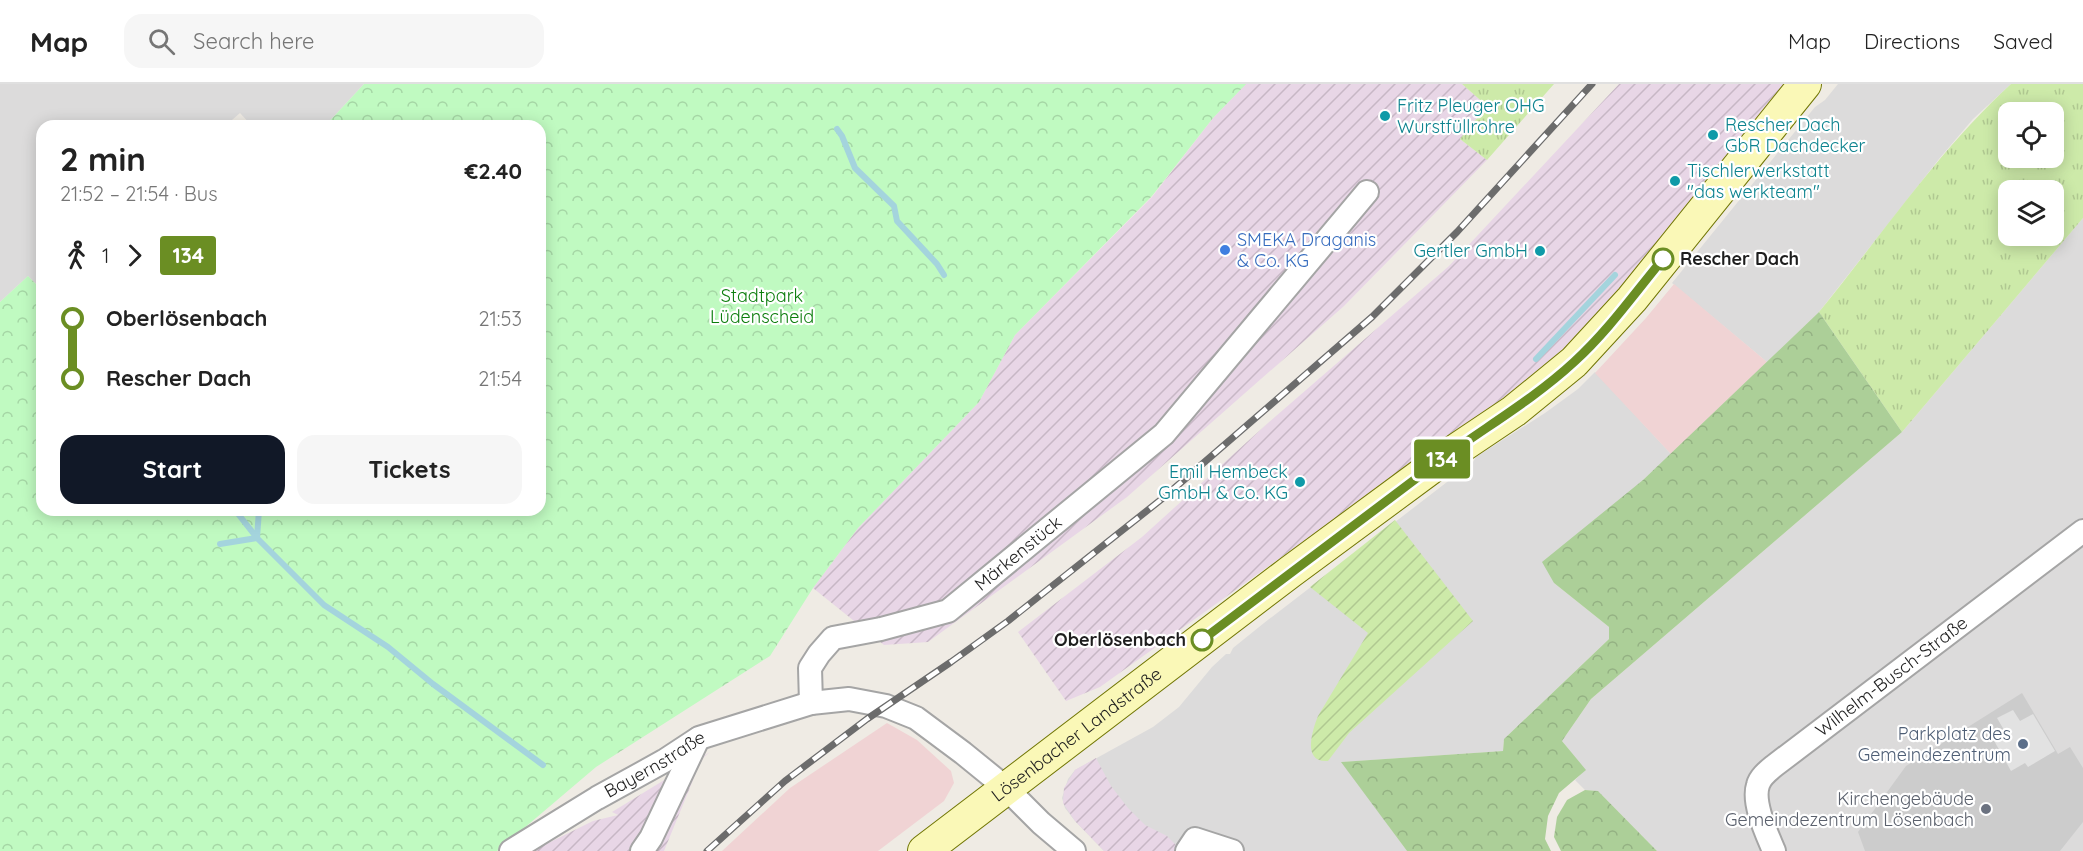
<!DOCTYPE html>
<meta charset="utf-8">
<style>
:root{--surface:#fff;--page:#f6f6f6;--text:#222;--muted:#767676;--line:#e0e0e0;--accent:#111827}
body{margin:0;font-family:Quicksand,sans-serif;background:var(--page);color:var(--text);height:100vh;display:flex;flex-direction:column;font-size:22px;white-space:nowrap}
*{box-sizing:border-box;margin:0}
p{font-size:20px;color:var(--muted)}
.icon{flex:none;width:33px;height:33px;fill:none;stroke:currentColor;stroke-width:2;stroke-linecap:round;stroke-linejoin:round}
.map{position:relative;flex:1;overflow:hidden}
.drawer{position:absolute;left:36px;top:36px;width:510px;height:396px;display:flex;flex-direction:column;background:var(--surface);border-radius:18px;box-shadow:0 3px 15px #0003}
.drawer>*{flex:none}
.badge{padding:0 12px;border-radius:4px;font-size:21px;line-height:39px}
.buttons{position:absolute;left:1998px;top:18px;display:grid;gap:12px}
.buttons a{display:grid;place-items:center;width:66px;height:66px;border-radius:12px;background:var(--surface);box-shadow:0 3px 15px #0003;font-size:30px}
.map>.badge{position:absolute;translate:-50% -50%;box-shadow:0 0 0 3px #fff}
.legs{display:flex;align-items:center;gap:9px;height:66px;padding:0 24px;font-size:20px}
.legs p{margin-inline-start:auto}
.summary{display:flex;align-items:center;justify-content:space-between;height:102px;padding:0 24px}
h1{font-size:33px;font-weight:700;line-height:45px}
.primary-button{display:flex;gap:12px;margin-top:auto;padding:12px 24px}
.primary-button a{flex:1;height:69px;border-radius:18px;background:var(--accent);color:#fff;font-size:24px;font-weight:700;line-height:69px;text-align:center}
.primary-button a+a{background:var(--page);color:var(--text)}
ul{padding:0 24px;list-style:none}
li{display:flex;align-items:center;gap:21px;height:60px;font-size:22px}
li i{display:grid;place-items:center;width:9px;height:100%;margin:0 8px;background:currentColor}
li i::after{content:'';width:15px;height:15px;margin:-8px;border:4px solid;border-radius:50%;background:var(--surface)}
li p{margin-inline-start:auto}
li:first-child i{background:linear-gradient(#0000 50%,currentColor 0)}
li:last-child i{background:linear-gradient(currentColor 50%,#0000 0)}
header{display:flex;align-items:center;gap:36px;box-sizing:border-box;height:84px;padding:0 30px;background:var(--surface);border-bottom:2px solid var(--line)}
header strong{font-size:28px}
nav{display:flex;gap:33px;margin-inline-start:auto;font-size:21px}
.search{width:420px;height:54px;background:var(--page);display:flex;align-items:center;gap:15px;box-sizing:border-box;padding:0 21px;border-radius:18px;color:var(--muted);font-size:22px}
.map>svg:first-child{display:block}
.residential{fill:#dcdbdb}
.commercial{fill:#f0d3d4}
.industrial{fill:url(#industrial-furrows)}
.religious{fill:#ccc}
.grass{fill:url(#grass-tufts);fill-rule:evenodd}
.forest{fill:url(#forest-crowns)}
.park{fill:url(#park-crowns)}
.garden{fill:url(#garden-furrows)}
.parking{fill:#e2e2e2}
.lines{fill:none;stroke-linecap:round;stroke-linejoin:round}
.stream{stroke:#a4d4dd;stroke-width:6}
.street-casing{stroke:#a5a5a5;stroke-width:26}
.secondary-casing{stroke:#717604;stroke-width:34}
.street{stroke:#fff;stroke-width:22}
.secondary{stroke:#faf8b7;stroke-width:32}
.rail-casing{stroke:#6c6c6c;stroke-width:7}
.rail{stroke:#fff;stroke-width:4.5;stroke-dasharray:14;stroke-linecap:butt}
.line-1-casing{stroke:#fff;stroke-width:14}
.line-1{stroke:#6b8e23;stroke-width:9}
.culture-dot{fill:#0f9aa8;stroke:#fff;stroke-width:2}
.shop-dot{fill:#3f7fe0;stroke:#fff;stroke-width:2}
.stop-1-dot{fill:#fff;stroke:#6b8e23;stroke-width:3}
.service-dot{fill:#5c6f8a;stroke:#fff;stroke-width:2}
.worship-dot{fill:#6b7280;stroke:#fff;stroke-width:2}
.labels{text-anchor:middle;stroke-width:4.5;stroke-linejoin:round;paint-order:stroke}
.culture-label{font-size:18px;fill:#0d838f;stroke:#fff;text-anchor:start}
.shop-label{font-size:18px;fill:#366cbe;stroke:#fff;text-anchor:start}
.stop-label{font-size:18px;font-weight:bold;fill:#1e1e1e;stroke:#fff;text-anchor:start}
.park-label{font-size:18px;fill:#0b7d0c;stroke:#fff}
.street-label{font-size:18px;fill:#1e1e1e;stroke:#fff}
.service-label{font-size:18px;fill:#4e5e75;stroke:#fff;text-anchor:end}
.worship-label{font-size:18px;fill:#5b616d;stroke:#fff;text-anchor:end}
</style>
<header>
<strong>Map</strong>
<div class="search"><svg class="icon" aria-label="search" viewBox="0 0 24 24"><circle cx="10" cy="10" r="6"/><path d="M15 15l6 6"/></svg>Search here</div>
<nav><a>Map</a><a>Directions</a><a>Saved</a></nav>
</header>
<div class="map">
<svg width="2083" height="767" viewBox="0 0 2083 767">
<defs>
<pattern id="industrial-furrows" width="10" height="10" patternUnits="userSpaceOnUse" patternTransform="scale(1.5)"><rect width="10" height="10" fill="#e8d6e6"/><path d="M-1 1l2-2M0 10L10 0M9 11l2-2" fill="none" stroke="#c7b7c5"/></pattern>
<pattern id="grass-tufts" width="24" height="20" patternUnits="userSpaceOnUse" patternTransform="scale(1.5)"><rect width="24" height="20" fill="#cdeaa9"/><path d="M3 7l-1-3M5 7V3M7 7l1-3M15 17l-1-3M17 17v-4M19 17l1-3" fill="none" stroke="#b0c891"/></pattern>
<pattern id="forest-crowns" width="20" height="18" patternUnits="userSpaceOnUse" patternTransform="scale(1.5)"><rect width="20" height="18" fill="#accf98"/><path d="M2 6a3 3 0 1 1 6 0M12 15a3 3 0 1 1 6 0" fill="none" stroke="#94b183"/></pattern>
<pattern id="park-crowns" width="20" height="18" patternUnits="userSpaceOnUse" patternTransform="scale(1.5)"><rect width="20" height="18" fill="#c0fac1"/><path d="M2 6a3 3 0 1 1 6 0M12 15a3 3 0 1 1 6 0" fill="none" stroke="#a5d6a5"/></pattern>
<pattern id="garden-furrows" width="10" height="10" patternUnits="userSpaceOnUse" patternTransform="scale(1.5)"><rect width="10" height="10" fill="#cdeaa9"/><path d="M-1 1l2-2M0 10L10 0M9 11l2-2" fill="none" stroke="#b0c891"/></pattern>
</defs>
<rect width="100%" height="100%" fill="#efebe4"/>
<g class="residential">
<polygon points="0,0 364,0 325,42 252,42 240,29 225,42 42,42 42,206 28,192 0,218"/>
<polygon points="1838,0 2011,0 1973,35 1939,75 1819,228 1767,278 1672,199 1815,23 1825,16"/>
<polygon points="2083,134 2083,767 1657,767 1598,707 1585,706 1575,696 1585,686 1562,657 1591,615 1902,348"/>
<polygon points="1595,288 1671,370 1643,396 1554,499 1609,543 1609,555 1504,655 1503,667 1342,678 1407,767 1104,767 1075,737 1065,724 1062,714 1068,695 1075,686 1153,643 1179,623 1212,583 1226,570 1230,570 1233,564 1264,539 1473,378 1476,373 1545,329 1578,305"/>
</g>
<g class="commercial">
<polygon points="1674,200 1767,278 1671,370 1595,289 1646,234"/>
<polygon points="887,639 917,656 951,687 954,699 944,717 878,767 722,767 790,704"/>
</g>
<g class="industrial">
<polygon points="1246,0 1462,0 1487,22 1460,55 1487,76 1344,222 1127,413 928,558 884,561 813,504 858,444 979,318 1015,251 1152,113 1213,34"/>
<polygon points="1619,0 1790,0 1583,250 1516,305 1100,603 1066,617 1018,548 1142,453 1268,339 1449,182"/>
<polygon points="710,668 704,673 698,684 664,767 532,767 593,737 618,731 612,728"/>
<polygon points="1096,674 1111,702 1128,724 1145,741 1167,752 1178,763 1177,767 1104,767 1075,737 1063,719 1064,704 1075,686"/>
</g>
<polygon class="religious" points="2022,609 2058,670 2070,663 2083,684 2083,738 2060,767 1865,767 1858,748 1906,682"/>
<g class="grass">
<polygon points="1462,0 1554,0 1487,76 1460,55 1487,22"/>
<path d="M2011 0H2083V134L1902 348 1819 228C1882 151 1937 68 2011 0ZM2054 28V74H2008V28ZM2054 106V152H2008V106Z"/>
</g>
<g class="forest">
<polygon points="1819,228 1902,348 1591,615 1562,657 1586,686 1559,709 1548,732 1545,755 1551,767 1407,767 1341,678 1503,667 1504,655 1609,555 1609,543 1554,499 1542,478 1643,396"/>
<polygon points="1585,706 1598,707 1657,767 1561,767 1554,753 1557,733 1567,716"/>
</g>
<polygon class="park" points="364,0 1246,0 1213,34 1152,112 1015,251 979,318 858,444 813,504 770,572 596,683 497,767 0,767 0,218 28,192 42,206 42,426 540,426 540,42 325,42"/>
<path class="garden" d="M1395 436 1473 537 1349 649 1328 677C1302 679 1312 647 1318 632L1368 549 1310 503Z"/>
<polygon class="parking" points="2013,626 2020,637 2033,630 2055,667 2028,683 2025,679 2011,687 1992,653 2004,646 1997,634"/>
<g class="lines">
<g class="stream">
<polyline points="837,45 842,52 855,84 894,122 897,137 937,180 944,191"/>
<polyline points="1536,275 1615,191"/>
<polyline points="235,426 257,454 324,521 388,563 433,600 543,681"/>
<polyline points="220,460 257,454 259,426"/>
</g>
<defs>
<g id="street">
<path id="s1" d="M811 619 810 584 819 570 833 554 881 545 948 527 1164 350 1367 108"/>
<path id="s2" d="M511 767 597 714 664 677 699 654 811 619 849 615 886 622 916 634 963 669 1006 704 1041 739 1074 767"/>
<polyline points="642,767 651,754 698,655"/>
<polyline points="1187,767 1195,755 1232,767"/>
<path id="s3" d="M1774 767C1767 750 1752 719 1758 701 1760 693 1768 687 1774 682L2083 447"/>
</g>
<g id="secondary">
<path id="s4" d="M924 767 1290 488 1447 372 1514 327 1574 278 1632 215 1805 0"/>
</g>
</defs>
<use href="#street" class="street-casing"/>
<use href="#secondary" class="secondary-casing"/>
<use href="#street" class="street"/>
<use href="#secondary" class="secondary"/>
<defs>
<polyline id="rail" points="707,767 785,697 867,635 951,578 1008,537 1163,414 1372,233 1457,148 1592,0"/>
</defs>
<use href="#rail" class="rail-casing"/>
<use href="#rail" class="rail"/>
</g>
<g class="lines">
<defs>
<path id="line-1" d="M1202 556C1283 495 1364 433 1446 372 1489 341 1535 314 1574 278 1608 247 1634 210 1663 175"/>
</defs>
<use href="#line-1" class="line-1-casing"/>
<use href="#line-1" class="line-1"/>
</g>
<g class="culture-dot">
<circle cx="1385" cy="32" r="6"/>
<circle cx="1713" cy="51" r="6"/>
<circle cx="1675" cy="97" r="6"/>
<circle cx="1540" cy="167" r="6"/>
<circle cx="1300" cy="398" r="6"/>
</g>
<circle class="shop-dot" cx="1225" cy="166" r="6"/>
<g class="stop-1-dot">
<circle cx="1663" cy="175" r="10"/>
<circle cx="1202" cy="556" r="10"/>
</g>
<circle class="service-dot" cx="2023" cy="660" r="6"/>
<circle class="worship-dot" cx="1986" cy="725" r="6"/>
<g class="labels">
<g class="culture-label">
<text x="1397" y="28">Fritz Pleuger OHG<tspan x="1397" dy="21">Wurstfüllrohre</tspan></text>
<text x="1725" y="47">Rescher Dach<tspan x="1725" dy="21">GbR Dachdecker</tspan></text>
<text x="1687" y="93">Tischlerwerkstatt<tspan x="1687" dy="21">"das werkteam"</tspan></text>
<text x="1528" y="173" text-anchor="end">Gertler GmbH</text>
<text x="1288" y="394" text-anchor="end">Emil Hembeck<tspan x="1288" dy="21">GmbH &amp; Co. KG</tspan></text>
</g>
<g class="shop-label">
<text x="1237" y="162">SMEKA Draganis<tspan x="1237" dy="21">&amp; Co. KG</tspan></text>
</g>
<g class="stop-label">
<text x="1680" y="181">Rescher Dach</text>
<text x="1186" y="562" text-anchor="end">Oberlösenbach</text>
</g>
<g class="park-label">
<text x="762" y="218">Stadtpark<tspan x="762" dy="21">Lüdenscheid</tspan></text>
</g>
<g class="street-label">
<text dy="6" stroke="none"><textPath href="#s1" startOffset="282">Märkenstück</textPath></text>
<text dy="6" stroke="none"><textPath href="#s3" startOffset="242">Wilhelm-Busch-Straße</textPath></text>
<text dy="6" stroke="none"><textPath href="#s4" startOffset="192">Lösenbacher Landstraße</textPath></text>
<text dy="6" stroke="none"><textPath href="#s2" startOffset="168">Bayernstraße</textPath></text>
</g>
<g class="service-label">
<text x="2011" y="656">Parkplatz des<tspan x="2011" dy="21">Gemeindezentrum</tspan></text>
</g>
<g class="worship-label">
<text x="1974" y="721">Kirchengebäude<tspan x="1974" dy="21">Gemeindezentrum Lösenbach</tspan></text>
</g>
</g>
</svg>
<div class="buttons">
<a><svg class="icon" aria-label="locate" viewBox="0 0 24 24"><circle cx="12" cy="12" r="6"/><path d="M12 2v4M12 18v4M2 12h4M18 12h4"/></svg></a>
<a><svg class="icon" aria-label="layers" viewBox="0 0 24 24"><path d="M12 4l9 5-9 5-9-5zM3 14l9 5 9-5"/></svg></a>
</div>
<b class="badge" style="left:1442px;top:375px;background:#6b8e23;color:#fff">134</b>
<section class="drawer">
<div class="summary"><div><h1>2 min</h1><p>21:52 – 21:54 · Bus</p></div><b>€2.40</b></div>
<div class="legs"><svg class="icon" aria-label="walk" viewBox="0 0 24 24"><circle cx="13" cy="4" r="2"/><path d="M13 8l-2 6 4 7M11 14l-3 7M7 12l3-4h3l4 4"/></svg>1<svg class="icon" aria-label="forward" viewBox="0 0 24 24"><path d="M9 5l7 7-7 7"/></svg><b class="badge" style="background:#6b8e23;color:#fff">134</b></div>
<ul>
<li><i style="color:#6b8e23"></i><b>Oberlösenbach</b><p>21:53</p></li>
<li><i style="color:#6b8e23"></i><b>Rescher Dach</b><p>21:54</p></li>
</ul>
<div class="primary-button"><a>Start</a><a>Tickets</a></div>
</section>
</div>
